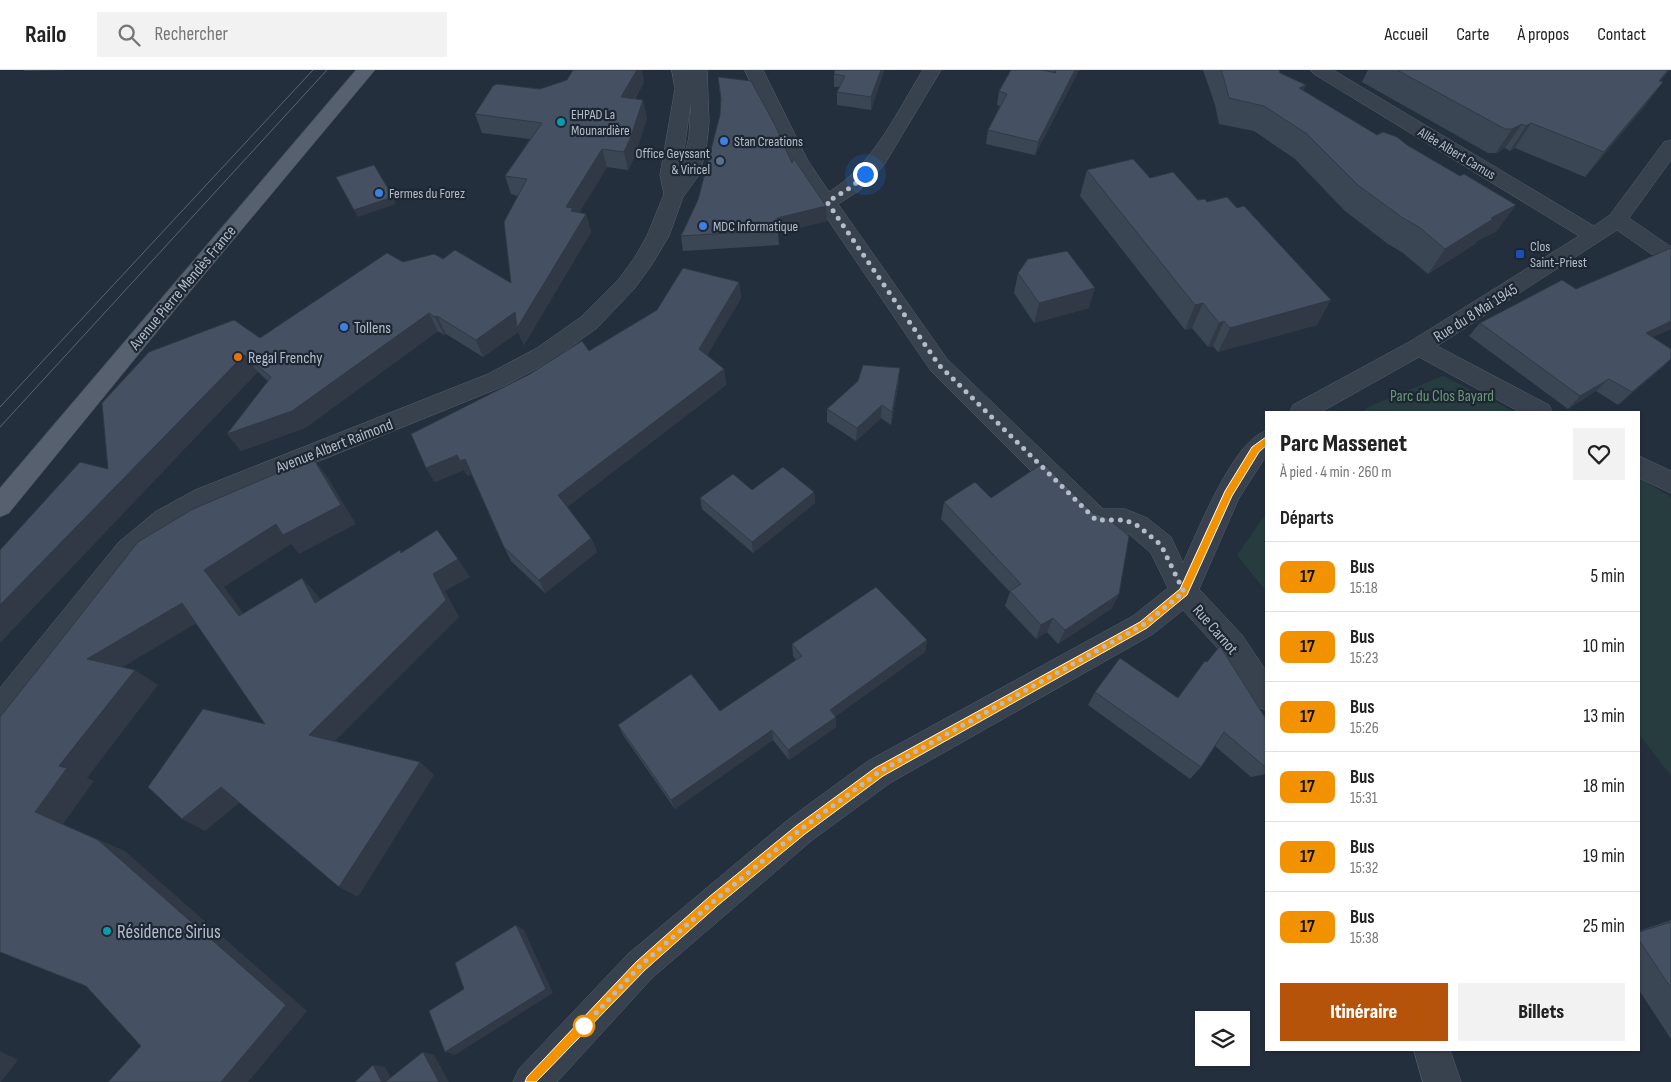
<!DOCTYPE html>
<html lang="fr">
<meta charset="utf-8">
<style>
:root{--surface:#fff;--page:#f2f2f2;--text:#222;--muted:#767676;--line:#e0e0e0;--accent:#b45309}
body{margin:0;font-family:"Sofia Sans Condensed",sans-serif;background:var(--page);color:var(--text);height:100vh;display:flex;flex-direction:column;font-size:19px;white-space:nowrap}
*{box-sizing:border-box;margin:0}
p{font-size:16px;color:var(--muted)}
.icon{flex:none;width:28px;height:28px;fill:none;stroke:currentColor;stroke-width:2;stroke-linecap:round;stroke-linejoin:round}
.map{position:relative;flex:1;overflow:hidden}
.details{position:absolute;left:1265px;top:341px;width:375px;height:640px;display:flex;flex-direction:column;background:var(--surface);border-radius:0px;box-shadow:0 1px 4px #0004}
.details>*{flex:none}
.badge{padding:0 10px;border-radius:8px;font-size:18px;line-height:32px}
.buttons{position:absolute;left:1195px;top:941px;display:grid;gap:10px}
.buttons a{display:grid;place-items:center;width:55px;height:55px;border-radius:0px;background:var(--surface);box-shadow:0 1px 4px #0004;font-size:25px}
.you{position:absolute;width:25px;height:25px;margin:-12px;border:4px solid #fff;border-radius:50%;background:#1a73e8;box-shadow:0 0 0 8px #1a73e833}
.map>.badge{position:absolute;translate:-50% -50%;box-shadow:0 0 0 2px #fff}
h2{padding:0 15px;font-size:19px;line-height:45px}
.round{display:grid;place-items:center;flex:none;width:52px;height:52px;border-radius:0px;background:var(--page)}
.head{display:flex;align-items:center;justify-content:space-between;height:85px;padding:0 15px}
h1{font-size:24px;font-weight:800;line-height:38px}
.action{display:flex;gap:10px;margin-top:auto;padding:10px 15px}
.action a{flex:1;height:58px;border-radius:0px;background:var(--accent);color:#fff;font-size:20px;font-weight:800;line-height:58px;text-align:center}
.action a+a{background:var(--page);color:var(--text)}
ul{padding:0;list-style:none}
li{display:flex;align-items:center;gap:15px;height:70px;padding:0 15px;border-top:1px solid var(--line)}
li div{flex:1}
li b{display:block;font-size:19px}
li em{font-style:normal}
li .badge{min-width:55px;font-weight:700;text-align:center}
header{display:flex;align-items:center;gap:30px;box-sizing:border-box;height:70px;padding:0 25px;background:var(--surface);border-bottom:1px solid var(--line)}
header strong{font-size:24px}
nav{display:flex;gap:28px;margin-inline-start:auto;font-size:18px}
.search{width:350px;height:45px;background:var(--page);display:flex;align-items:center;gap:12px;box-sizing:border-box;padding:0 18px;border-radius:0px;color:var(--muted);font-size:19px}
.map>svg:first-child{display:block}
.green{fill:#263c3f}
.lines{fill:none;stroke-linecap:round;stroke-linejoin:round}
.minor-casing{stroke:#565f6c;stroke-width:1}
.major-casing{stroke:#414a57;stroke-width:1}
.minor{fill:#38414e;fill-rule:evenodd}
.major{fill:#56606e;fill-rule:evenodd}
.tram{stroke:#5a6575;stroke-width:1}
.wall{fill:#3b4654}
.shaded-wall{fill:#303945}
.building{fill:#455162;stroke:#303945}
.line{fill:#f39200;stroke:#fff}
.walk{stroke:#b4bcc9;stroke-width:5;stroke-dasharray:0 9}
.culture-dot{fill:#0f9aa8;stroke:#1d2633;stroke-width:2}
.shop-dot{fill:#3f7fe0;stroke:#1d2633;stroke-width:2}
.service-dot{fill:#5c6f8a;stroke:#1d2633;stroke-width:2}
.transit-dot{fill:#1a4fb4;stroke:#1d2633;stroke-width:2}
.food-dot{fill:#e8710a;stroke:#1d2633;stroke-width:2}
.stop-dot{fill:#fff;stroke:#f39200;stroke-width:2.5}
.labels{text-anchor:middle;stroke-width:4.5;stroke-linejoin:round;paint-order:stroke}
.far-poi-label{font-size:14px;fill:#b4bcc9;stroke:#1d2633;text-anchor:start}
.far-street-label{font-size:14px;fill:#b4bcc9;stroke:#1d2633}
.street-label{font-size:16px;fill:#b4bcc9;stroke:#1d2633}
.poi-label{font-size:16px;fill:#b4bcc9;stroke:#1d2633;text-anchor:start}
.park-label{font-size:16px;fill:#6b9a76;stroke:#1d2633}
.near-poi-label{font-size:19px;fill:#b4bcc9;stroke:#1d2633;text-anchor:start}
</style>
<header>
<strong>Railo</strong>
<div class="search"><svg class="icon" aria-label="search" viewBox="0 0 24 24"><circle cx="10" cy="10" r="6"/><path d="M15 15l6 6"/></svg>Rechercher</div>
<nav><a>Accueil</a><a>Carte</a><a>À propos</a><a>Contact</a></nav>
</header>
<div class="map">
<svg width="1671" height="1012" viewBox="0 0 1671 1012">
<rect width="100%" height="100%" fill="#242f3e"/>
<g class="green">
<polygon points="1443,306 1515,342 1362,342 1368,337"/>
<polygon points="1639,408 1671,427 1671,706 1639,664"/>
<polygon points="1266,444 1266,521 1237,485"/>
</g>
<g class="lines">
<defs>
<g id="minor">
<path d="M672 0H707L709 53 706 80 699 105 683 127 669 166 651 196 634 219 597 258 554 289 504 316 213 434C185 449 161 466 139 488L11 651 0 655V618L119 472 155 442 195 420 488 304 537 278 581 247 619 209 635 187 647 166 664 124 660 105 675 19ZM691 32 689 67 681 100Z"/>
<path d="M745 0H763L808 91 829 122C874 94 896 43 923 0H941L884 95 860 120 838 134 947 289 1103 439H1125L1147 448 1171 467 1183 493C1198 461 1233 371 1266 361V386L1239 428 1199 519 1242 565 1266 601V640L1255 636 1222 583 1183 540 1153 564 890 713 811 771 652 908 557 1012H513L519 999 628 884 789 749 868 691 1133 546 1168 518 1151 483 1129 464 1122 461H1097L1088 458 931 301 788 91Z"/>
<polygon points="1311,0 1333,0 1594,156 1610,145 1664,72 1671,70 1671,90 1629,148 1671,177 1671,194 1663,192 1617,160 1437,276 1549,335 1552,342 1520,342 1419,287 1321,342 1290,342 1293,335 1411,271 1579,166 1314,4"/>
<polygon points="1639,386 1671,401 1671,423 1639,408"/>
<polygon points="1414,980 1450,980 1461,1012 1423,1012"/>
</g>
<polygon id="major" points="356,0 375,0 178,236 9,443 0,447 0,418"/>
</defs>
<use href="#minor" class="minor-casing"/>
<use href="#major" class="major-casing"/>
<use href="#minor" class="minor"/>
<use href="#major" class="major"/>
<g class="tram">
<polyline points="0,337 313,0"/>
<polyline points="0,357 327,0"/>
</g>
</g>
<g class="wall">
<polygon points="24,0 69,0 25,1"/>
<polygon points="835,0 884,0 883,4 871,40 837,35 837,22 840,17 834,17 834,4"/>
<polygon points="1046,0 1079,0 1035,85 986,74 988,60 1000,36 997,35 999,21 1047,1"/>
<polygon points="1203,0 1279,0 1280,3 1306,15 1303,20 1497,161 1477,171 1475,174 1428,204 1403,183 1388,174 1345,141 1295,89 1254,61 1219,54 1215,35"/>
<polygon points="1368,0 1670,0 1660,11 1663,12 1644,37 1585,107 1515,78 1510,81 1505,78 1496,83 1488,83 1362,12"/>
<polygon points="718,7 792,93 826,136 827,151 778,163 779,175 683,181 681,166 698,130 720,45 721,31"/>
<polygon points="644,12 635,29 647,48 634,88 628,100 607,97 579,143 586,144 591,162 524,275 518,262 483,287 446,264 444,265 438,261 305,358 241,381 268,311 258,302 108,399 260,268 403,192 443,189 511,213 518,126 511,124 505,106 530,69 482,63 475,44 540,19"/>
<polygon points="1087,100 1198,130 1317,255 1218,282 1213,276 1208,277 1192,258 1185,260 1080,126"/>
<polygon points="1018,203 1089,238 1034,253 1014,223"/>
<polygon points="739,212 741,228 707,285 724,299 726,315 567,437 591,468 597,482 545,523 511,491 504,477 471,404 468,406 464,400 435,412 426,398"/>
<polygon points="1480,253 1671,259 1652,267 1664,296 1618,335 1596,321 1568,339 1469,266"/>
<polygon points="899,311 891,355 881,348 856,371 827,352 827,339"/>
<polygon points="752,420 814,422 815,433 753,483 702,439 700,428"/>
<polygon points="991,428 1119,524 1111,539 1058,574 1047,562 1036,569 1005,536 1010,522 941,449 944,432"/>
<polygon points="927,570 925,582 836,646 836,657 789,690 773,670 675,739 623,665 618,655 720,641 796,590 793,586 792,574"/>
<polygon points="1205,591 1266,649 1266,704 1251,707 1215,676 1201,697 1190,709 1088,635 1095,622 1178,627"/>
<polygon points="1671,850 1671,969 1639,920 1639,861"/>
</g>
<g class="shaded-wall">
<polygon points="637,0 642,0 644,12 625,45 621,27"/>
<polygon points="880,0 884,0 883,4 871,40 871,27"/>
<polygon points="1075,0 1079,0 1035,85 1038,72"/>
<polygon points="1668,0 1670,0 1640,35 1659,11"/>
<polygon points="1663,12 1644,37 1585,107 1604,82"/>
<polygon points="1306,15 1294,41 1299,18"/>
<polygon points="643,30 647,48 634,88 628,100 624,82"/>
<polygon points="1531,53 1515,78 1510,81 1526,56"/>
<polygon points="1522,54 1505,78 1496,83 1512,59"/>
<polygon points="602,79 607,97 576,148 586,144 591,162 524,275 518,262 483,287 476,270 515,242 566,137"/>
<polygon points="393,127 396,134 358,147 354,140"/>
<polygon points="1516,135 1497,161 1477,171 1475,174 1428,204 1445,179 1491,148"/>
<polygon points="826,136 827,151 778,163 777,148"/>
<polygon points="739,212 741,228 702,294 699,279"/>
<polygon points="1095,218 1089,238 1034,253 1039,233"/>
<polygon points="1331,230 1317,255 1218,282 1230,258"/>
<polygon points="1203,233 1192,258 1185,260 1195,235"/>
<polygon points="429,243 438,261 305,358 241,381 227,364"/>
<polygon points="437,246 446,264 444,265 435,247"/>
<polygon points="1224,251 1213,276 1208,277 1219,253"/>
<polygon points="1671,251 1671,259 1633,276 1646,263"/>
<polygon points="244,285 258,302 0,573 0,535"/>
<polygon points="1671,289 1664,296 1618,335 1632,322"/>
<polygon points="900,298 899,311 891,355 892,342"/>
<polygon points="724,299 726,315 564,439 558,425"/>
<polygon points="1609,309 1596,321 1568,339 1580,326"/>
<polygon points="882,335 881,348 856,371 857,358"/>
<polygon points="457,385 465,389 473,403 468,406 464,400 435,412 426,398"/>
<polygon points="313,388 328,408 356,454 299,484 291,474 224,517 258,563 239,546 204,500"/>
<polygon points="814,422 815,433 753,483 752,472"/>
<polygon points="591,468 597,482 545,523 539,510"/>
<polygon points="458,489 470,507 445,521 459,547 327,679 309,665 433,504"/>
<polygon points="302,508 318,526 331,549 315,533"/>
<polygon points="1119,524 1111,539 1058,574 1065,560"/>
<polygon points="182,533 202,550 111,604 87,589"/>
<polygon points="1053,548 1047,562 1036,569 1041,555"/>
<polygon points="927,570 925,582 830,650 830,640"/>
<polygon points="135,600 158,615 87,708 94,711 63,754 125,781 307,941 248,1012 221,1012 35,742 59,696"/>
<polygon points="836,647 836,657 789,690 788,680"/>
<polygon points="772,660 773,670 675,739 671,730"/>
<polygon points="420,692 434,705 358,827 339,817"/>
<polygon points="221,717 243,730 205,761 182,749"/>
<polygon points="516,855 524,860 553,923 455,985 445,982"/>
<polygon points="0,981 18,990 1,1012 0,1012"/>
<polygon points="423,982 434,985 449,1012 439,1012"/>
<polygon points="373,995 385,997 393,1012 382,1012"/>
</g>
<g class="building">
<polygon points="573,0 637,0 621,27 643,30 630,69 624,82 602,79 566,137 573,138 571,141 586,144 517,258 515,242 476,270 437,246 435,247 429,243 292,341 227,364 271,307 244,285 0,535 0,480 80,392 108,399 102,333 149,282 234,250 260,268 387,183 403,192 434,184 443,189 455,180 511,213 504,152 527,109 505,106 542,53 475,44 493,16 497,14 540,19 567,10"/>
<polygon points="835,0 881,0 871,27 837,22 845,6 834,4"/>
<polygon points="1011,0 1043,0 1056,3 1055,0 1075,0 1038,72 988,60 1007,24 999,21"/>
<polygon points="1221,0 1279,0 1280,3 1306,15 1299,18 1377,65 1383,62 1397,67 1407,75 1460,106 1464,104 1516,135 1491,148 1493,149 1445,179 1419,157 1403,148 1359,116 1307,64 1264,36 1229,28 1224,9"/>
<polygon points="1397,0 1668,0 1659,11 1663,12 1604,82 1531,53 1526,56 1522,54 1512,59 1505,59"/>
<polygon points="718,7 751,11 775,55 792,93 794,89 826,136 777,148 778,160 681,166 698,130 720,45 721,28"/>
<polygon points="1133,89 1150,108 1173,102 1198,130 1205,129 1207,132 1227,127 1237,138 1244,136 1331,230 1230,258 1224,251 1219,253 1203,233 1195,235 1087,100"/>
<polygon points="374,95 393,127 354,140 336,107"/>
<polygon points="1671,178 1671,251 1646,263 1671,279 1671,289 1632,322 1609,309 1580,326 1480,253 1562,210 1576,219"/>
<polygon points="1067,181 1095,218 1039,233 1018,203 1028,189"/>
<polygon points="683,198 739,212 699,279 724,299 558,425 591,468 539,510 504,477 465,389 460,391 457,385 426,398 411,364 530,304 582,271 589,281 657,240"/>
<polygon points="863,295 900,298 892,342 882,335 857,358 827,339 858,311"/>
<polygon points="313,388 341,435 283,465 276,454 204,500 239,546 302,508 315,533 400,480 401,483 437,460 458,489 433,504 446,530 309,665 420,692 339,817 221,717 182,749 148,717 203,639 265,654 182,533 87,589 135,600 59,696 67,698 35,742 98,770 286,935 221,1012 108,1012 141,976 86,916 0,882 0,647 43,593 138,472 193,439"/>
<polygon points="1043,393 1093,443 1106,447 1129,466 1119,524 1065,560 1053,548 1041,555 1010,521 1021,514 944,432 975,412 991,428"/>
<polygon points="783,397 814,422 752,472 700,428 733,404 752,420"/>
<polygon points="876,517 927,570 830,640 836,647 788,680 772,660 671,730 618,655 691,604 720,641 802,586 792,574"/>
<polygon points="1220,576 1266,649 1266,696 1264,696 1224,662 1201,697 1095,622 1120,588 1178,628 1205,591 1207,592"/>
<polygon points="1671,852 1671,918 1639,870 1639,862"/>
<polygon points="516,855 546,919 445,982 429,941 464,919 455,893"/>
<polygon points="423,982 439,1012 385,1012"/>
<polygon points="373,995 382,1012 355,1012"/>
</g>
<polygon class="line" points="1266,367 1271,371 1259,382 1232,426 1187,525 1147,558 883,706 805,764 717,836 645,900 536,1012 525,1012 527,1007 636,892 709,827 796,756 875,698 1140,552 1180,519 1225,421 1252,377"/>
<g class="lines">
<polyline class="walk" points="584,956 640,896 713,832 800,760 879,702 1143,555 1184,522 1161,475 1138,456 1125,450 1096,450 939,295 827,132 853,116 865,104"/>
</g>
<g class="culture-dot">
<circle cx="561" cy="52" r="5"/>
<circle cx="107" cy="861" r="5"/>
</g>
<g class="shop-dot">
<circle cx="724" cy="71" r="5"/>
<circle cx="379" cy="123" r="5"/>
<circle cx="703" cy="156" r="5"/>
<circle cx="344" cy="257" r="5"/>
</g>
<circle class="service-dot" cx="720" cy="91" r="5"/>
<rect class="transit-dot" x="1515" y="179" width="10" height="10" rx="2.5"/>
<circle class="food-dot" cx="238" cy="287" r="5"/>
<circle class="stop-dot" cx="584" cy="956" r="10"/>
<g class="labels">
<g class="far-poi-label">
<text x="571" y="49">EHPAD La<tspan x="571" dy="16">Mounardière</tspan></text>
<text x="734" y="76">Stan Creations</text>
<text x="710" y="88" text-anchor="end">Office Geyssant<tspan x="710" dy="16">&amp; Viricel</tspan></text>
<text x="389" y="128">Fermes du Forez</text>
<text x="713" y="161">MDC Informatique</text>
<text x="1530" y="181">Clos<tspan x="1530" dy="16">Saint-Priest</tspan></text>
</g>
<g class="far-street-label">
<text transform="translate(1457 83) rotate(31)" y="5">Allée Albert Camus</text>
</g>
<g class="street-label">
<text transform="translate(182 217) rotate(-50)" y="6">Avenue Pierre Mendès France</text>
<text transform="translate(1475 242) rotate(-32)" y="6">Rue du 8 Mai 1945</text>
<text transform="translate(334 375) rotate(-21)" y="6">Avenue Albert Raimond</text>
<text transform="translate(1216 559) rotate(49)" y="6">Rue Carnot</text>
</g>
<g class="poi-label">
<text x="354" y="263">Tollens</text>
<text x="248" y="293">Regal Frenchy</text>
</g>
<g class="park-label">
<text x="1442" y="331">Parc du Clos Bayard</text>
</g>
<g class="near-poi-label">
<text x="117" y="868">Résidence Sirius</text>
</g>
</g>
</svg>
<div class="buttons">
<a><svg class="icon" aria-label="layers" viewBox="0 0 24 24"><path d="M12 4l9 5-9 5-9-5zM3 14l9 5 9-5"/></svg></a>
</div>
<div class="you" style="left:865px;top:104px"></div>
<section class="details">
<div class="head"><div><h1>Parc Massenet</h1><p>À pied · 4 min · 260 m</p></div><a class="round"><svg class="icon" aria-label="heart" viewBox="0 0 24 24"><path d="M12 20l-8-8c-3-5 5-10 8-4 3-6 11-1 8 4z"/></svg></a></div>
<h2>Départs</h2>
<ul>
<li><span class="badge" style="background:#f39200;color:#111">17</span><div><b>Bus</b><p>15:18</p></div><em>5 min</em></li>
<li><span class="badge" style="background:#f39200;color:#111">17</span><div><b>Bus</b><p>15:23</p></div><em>10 min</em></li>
<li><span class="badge" style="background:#f39200;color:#111">17</span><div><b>Bus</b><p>15:26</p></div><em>13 min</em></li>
<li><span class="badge" style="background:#f39200;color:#111">17</span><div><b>Bus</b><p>15:31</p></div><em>18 min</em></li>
<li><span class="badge" style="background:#f39200;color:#111">17</span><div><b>Bus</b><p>15:32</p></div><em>19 min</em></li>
<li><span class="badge" style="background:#f39200;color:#111">17</span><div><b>Bus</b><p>15:38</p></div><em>25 min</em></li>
</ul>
<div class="action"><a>Itinéraire</a><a>Billets</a></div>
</section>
</div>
